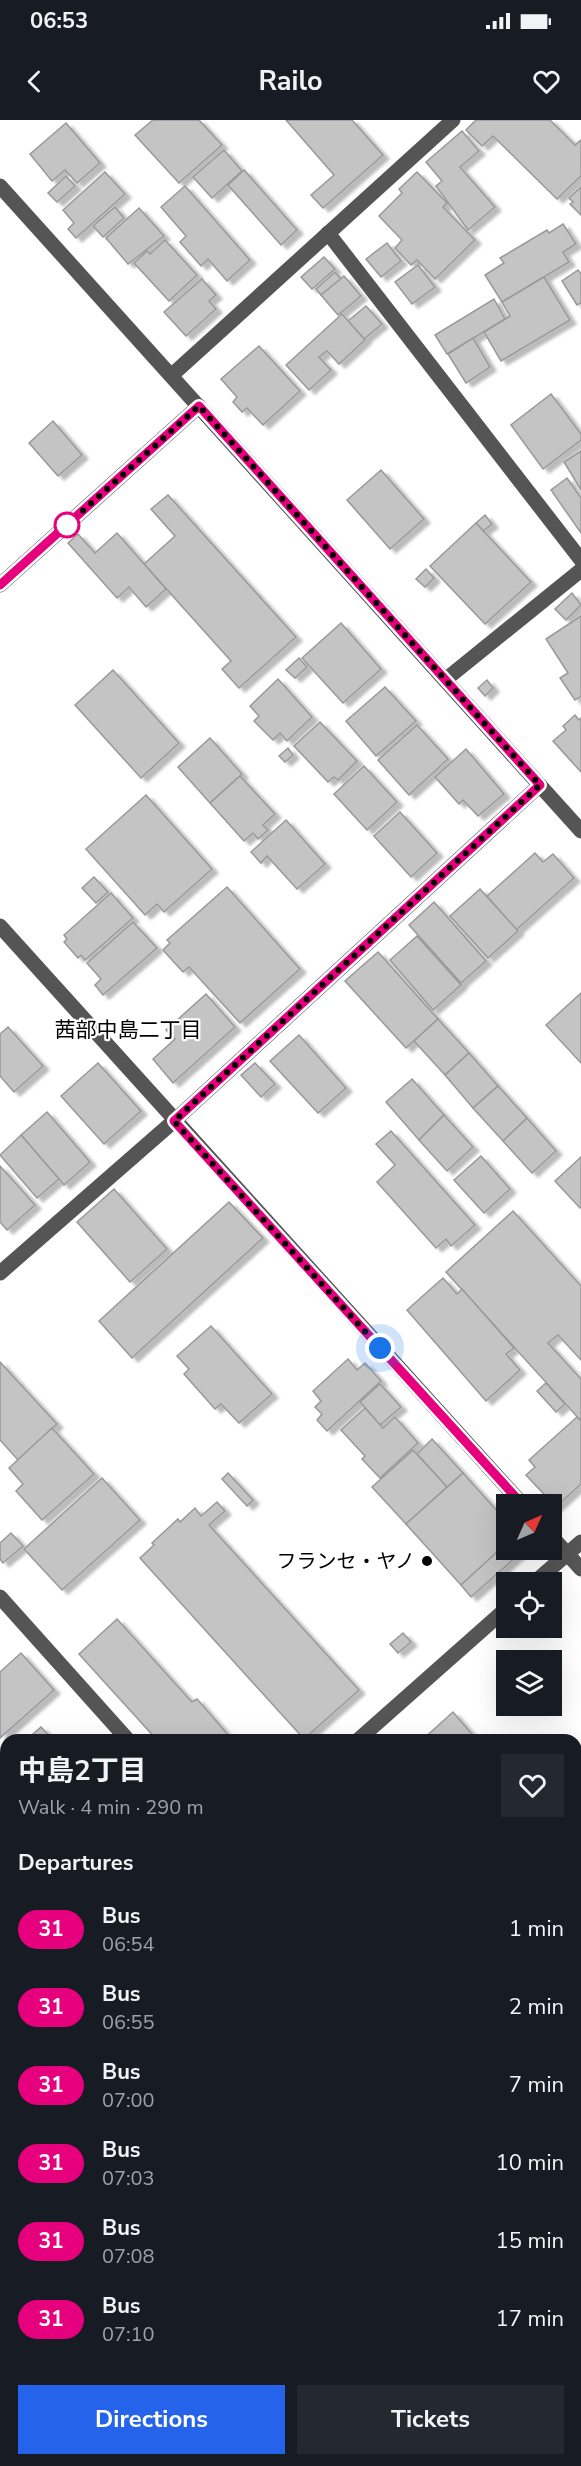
<!DOCTYPE html>
<meta charset="utf-8">
<style>
:root{--surface:#171b24;--page:#242831;--text:#f1f3f6;--muted:#9ea1a6;--accent:#2563eb}
body{margin:0;font-family:"Nunito Sans","Noto Sans JP",sans-serif;background:var(--page);color:var(--text);height:100vh;display:flex;flex-direction:column;font-size:22px;white-space:nowrap}
*{box-sizing:border-box;margin:0}
p{font-size:20px;color:var(--muted)}
.icon{flex:none;width:33px;height:33px;fill:none;stroke:currentColor;stroke-width:2;stroke-linecap:round;stroke-linejoin:round}
.map{position:relative;flex:1;overflow:hidden}
.side{position:absolute;left:0px;top:1614px;width:582px;height:732px;display:flex;flex-direction:column;background:var(--surface);border-radius:18px 18px 0 0;box-shadow:0 6px 24px #0002}
.side>*{flex:none}
.badge{padding:0 12px;border-radius:20px;font-size:21px;line-height:39px}
.needle{width:39px;rotate:45deg}
.buttons{position:absolute;left:496px;top:1374px;display:grid;gap:12px}
.buttons a{display:grid;place-items:center;width:66px;height:66px;border-radius:0px;background:var(--surface);box-shadow:0 6px 24px #0002;font-size:30px}
.you{position:absolute;width:30px;height:30px;margin:-15px;border:4px solid #fff;border-radius:50%;background:#1a73e8;box-shadow:0 0 0 9px #1a73e833}
.map>.badge{position:absolute;translate:-50% -50%;box-shadow:0 0 0 3px #fff}
h2{padding:0 18px;font-size:22px;line-height:54px}
.round{display:grid;place-items:center;flex:none;width:63px;height:63px;border-radius:0px;background:var(--page)}
.headline{display:flex;align-items:center;justify-content:space-between;height:102px;padding:0 18px}
h1{font-size:28px;font-weight:700;line-height:45px}
.button{display:flex;gap:12px;margin-top:auto;padding:12px 18px}
.button a{flex:1;height:69px;border-radius:0px;background:var(--accent);color:#fff;font-size:24px;font-weight:700;line-height:69px;text-align:center}
.button a+a{background:var(--page);color:var(--text)}
ul{padding:0;list-style:none}
li{display:flex;align-items:center;gap:18px;height:78px;padding:0 18px}
li div{flex:1}
li b{display:block;font-size:22px}
li em{font-style:normal}
li .badge{min-width:66px;font-weight:700;text-align:center}
.status{display:flex;justify-content:space-between;align-items:center;height:42px;padding:0 30px;background:var(--surface);direction:ltr}
.status svg{height:16px;fill:currentColor}
header{display:flex;justify-content:space-between;align-items:center;height:78px;padding:0 18px;background:var(--surface);font-size:27px;font-weight:700}
.map>svg:first-child{display:block}
.building{fill:#c4c4c4;stroke:#999;stroke-width:1.5;filter:url(#shadow)}
.lines{fill:none;stroke-linecap:round;stroke-linejoin:round}
.minor{stroke:#555;stroke-width:15}
.line-casing{stroke:#fff;stroke-width:14}
.line{stroke:#e6007e;stroke-width:9}
.walk{stroke:#000;stroke-width:6;stroke-dasharray:0 10.8}
.stop-dot{fill:#fff;stroke:#e6007e;stroke-width:3}
.poi-dot{fill:#000;stroke:#fff;stroke-width:2}
.labels{text-anchor:middle;stroke-width:4.5;stroke-linejoin:round;paint-order:stroke}
.poi-label{font-size:20px;fill:#000;stroke:#fff;text-anchor:end}
.neighbourhood-label{font-size:21px;fill:#000;stroke:#fff}
</style>
<div class="status"><b>06:53</b><svg viewBox="0 0 49 12"><path d="M0 12V9h3v3zM5 12V6h3v6zM10 12V3h3v9zM15 12V0h3v12zM26 1h20v11H26zM47 4h2v5h-2z"/></svg></div>
<header><svg class="icon" aria-label="back" viewBox="0 0 24 24"><path d="M15 5l-7 7 7 7"/></svg>Railo<svg class="icon" aria-label="heart" viewBox="0 0 24 24"><path d="M12 20l-8-8c-3-5 5-10 8-4 3-6 11-1 8 4z"/></svg></header>
<div class="map">
<svg width="581" height="2346" viewBox="0 0 581 2346">
<defs>
<filter id="shadow"><feDropShadow dx="6" dy="4" stdDeviation="1.5" flood-color="#0004"/></filter>
</defs>
<rect width="100%" height="100%" fill="#fff"/>
<g class="building">
<polygon points="153,0 199,0 222,25 179,63 135,15"/>
<polygon points="286,0 352,0 383,35 323,88 311,75 334,55"/>
<polygon points="476,0 550,0 575,25 581,20 581,56 557,79 493,16 482,26 466,10"/>
<polygon points="66,3 100,43 77,63 65,50 52,61 30,34"/>
<polygon points="462,11 479,31 460,47 495,87 468,110 436,66 442,61 426,42"/>
<polygon points="224,30 242,51 212,78 193,57"/>
<polygon points="244,50 297,110 281,125 228,65"/>
<polygon points="105,52 125,74 76,118 68,109 74,103 63,90"/>
<polygon points="417,52 447,83 443,87 475,120 435,159 417,140 411,145 395,128 402,120 379,96 402,73 399,69"/>
<polygon points="66,56 75,66 57,82 48,73"/>
<polygon points="185,66 250,140 227,161 208,139 201,146 180,122 186,116 161,87"/>
<polygon points="581,67 581,95 570,84 573,82 569,78"/>
<polygon points="115,87 124,98 103,117 93,106"/>
<polygon points="139,88 164,116 128,144 106,118"/>
<polygon points="563,104 576,124 563,132 569,142 502,182 485,155 504,143 500,138 547,110 549,113"/>
<polygon points="165,120 197,155 169,181 134,143 147,131 150,134"/>
<polygon points="387,123 401,141 381,157 366,139"/>
<polygon points="324,137 335,149 312,169 301,157"/>
<polygon points="418,145 435,167 412,184 395,162"/>
<polygon points="578,150 581,154 581,183 577,185 562,161"/>
<polygon points="335,152 341,159 321,175 316,169"/>
<polygon points="344,156 361,176 338,195 321,175"/>
<polygon points="544,157 570,200 501,241 484,212 510,196 502,182"/>
<polygon points="202,159 216,175 209,181 216,189 186,216 164,192"/>
<polygon points="494,179 505,199 447,234 435,215"/>
<polygon points="366,186 382,204 364,219 348,201"/>
<polygon points="342,194 365,220 339,244 327,231 319,237 331,250 309,270 286,245"/>
<polygon points="473,218 490,247 466,263 448,234"/>
<polygon points="259,226 300,271 263,305 247,288 242,292 233,282 237,277 221,259"/>
<polygon points="551,274 581,314 581,320 543,349 511,305"/>
<polygon points="53,301 82,335 58,356 29,323"/>
<polygon points="581,331 581,370 564,342"/>
<polygon points="381,350 424,399 390,429 347,380"/>
<polygon points="567,358 581,378 581,413 551,370"/>
<polygon points="168,375 296,517 239,568 222,549 231,541 144,444 175,416 151,389"/>
<polygon points="485,395 492,404 483,411 476,403"/>
<polygon points="476,403 531,462 485,504 430,446"/>
<polygon points="117,413 166,469 146,487 129,467 117,478 68,423 78,414 95,433"/>
<polygon points="426,449 434,458 425,467 416,459"/>
<polygon points="572,473 581,485 566,500 555,489"/>
<polygon points="581,496 581,576 575,580 560,558 568,553 546,519"/>
<polygon points="341,503 381,549 343,583 302,538"/>
<polygon points="299,538 307,547 295,558 286,550"/>
<polygon points="113,550 179,623 141,658 75,585"/>
<polygon points="278,559 312,597 287,621 280,613 273,620 254,601 259,596 250,586"/>
<polygon points="487,560 493,568 485,576 478,568"/>
<polygon points="385,567 416,601 376,636 346,601"/>
<polygon points="575,595 579,600 581,598 581,652 553,621 566,610 563,606"/>
<polygon points="320,602 357,641 338,660 334,657 328,662 294,626"/>
<polygon points="417,605 448,639 409,675 378,640"/>
<polygon points="210,618 242,654 210,683 178,647"/>
<polygon points="288,628 293,635 285,642 279,636"/>
<polygon points="466,629 504,674 478,696 463,680 459,684 435,657"/>
<polygon points="364,646 397,682 367,710 334,674"/>
<polygon points="240,656 275,694 263,705 268,710 258,719 253,713 244,721 210,683"/>
<polygon points="146,675 212,749 164,792 157,784 145,795 86,729"/>
<polygon points="400,692 437,733 411,757 374,716"/>
<polygon points="286,700 325,744 297,769 267,736 261,743 251,732"/>
<polygon points="535,733 543,742 553,734 574,758 516,810 487,776"/>
<polygon points="94,757 108,772 96,783 82,768"/>
<polygon points="227,767 300,849 240,903 189,847 183,852 163,830 170,823 167,820"/>
<polygon points="480,769 518,811 488,838 450,796"/>
<polygon points="111,773 133,798 85,840 81,835 78,838 64,822 67,819 64,815"/>
<polygon points="434,782 486,841 461,863 409,805"/>
<polygon points="133,802 157,828 103,875 95,865 101,859 87,843"/>
<polygon points="417,816 461,865 433,890 390,840"/>
<polygon points="378,832 438,899 406,928 345,861"/>
<polygon points="581,873 581,943 546,905"/>
<polygon points="206,874 235,907 173,963 153,939 175,919 166,910"/>
<polygon points="438,899 469,933 445,955 414,921"/>
<polygon points="8,907 43,946 14,972 0,956 0,914"/>
<polygon points="299,915 346,968 318,993 270,941"/>
<polygon points="469,933 498,966 473,988 445,955"/>
<polygon points="98,943 141,991 104,1024 61,976"/>
<polygon points="255,943 275,964 261,977 241,955"/>
<polygon points="412,959 444,995 419,1020 386,982"/>
<polygon points="498,966 527,998 503,1021 473,988"/>
<polygon points="47,992 90,1042 64,1065 21,1015"/>
<polygon points="444,995 473,1027 447,1051 419,1020"/>
<polygon points="527,998 556,1031 532,1053 503,1021"/>
<polygon points="391,1011 475,1105 451,1126 446,1119 436,1128 377,1062 395,1045 376,1024"/>
<polygon points="21,1015 59,1059 37,1078 0,1035"/>
<polygon points="481,1036 510,1069 484,1093 454,1060"/>
<polygon points="581,1037 581,1087 580,1088 555,1061"/>
<polygon points="0,1046 35,1085 7,1110 0,1102"/>
<polygon points="114,1069 167,1129 130,1162 77,1102"/>
<polygon points="229,1082 263,1118 132,1238 99,1201"/>
<polygon points="513,1091 581,1166 581,1240 558,1215 548,1223 581,1259 581,1301 446,1152"/>
<polygon points="443,1158 457,1174 462,1169 514,1228 506,1234 520,1250 486,1281 407,1190"/>
<polygon points="211,1206 272,1274 239,1303 221,1284 215,1289 184,1254 189,1249 177,1236"/>
<polygon points="348,1239 357,1250 365,1243 381,1261 327,1311 317,1300 322,1294 315,1287 321,1281 313,1271"/>
<polygon points="0,1242 57,1304 18,1340 0,1320"/>
<polygon points="546,1263 565,1284 556,1292 537,1271"/>
<polygon points="380,1264 401,1287 380,1305 360,1282"/>
<polygon points="365,1288 383,1308 395,1297 418,1323 380,1358 362,1339 365,1336 341,1310"/>
<polygon points="577,1297 581,1301 581,1364 556,1387 526,1355 535,1347 529,1340"/>
<polygon points="52,1308 94,1354 42,1400 16,1371 23,1364 9,1348"/>
<polygon points="432,1319 463,1353 447,1367 417,1334"/>
<polygon points="413,1330 447,1367 406,1404 372,1367"/>
<polygon points="228,1353 253,1380 247,1386 222,1359"/>
<polygon points="463,1353 507,1402 507,1423 461,1465 406,1404"/>
<polygon points="102,1358 140,1400 62,1470 24,1429"/>
<polygon points="217,1382 225,1391 209,1405 359,1570 304,1619 140,1438 154,1425 152,1423 178,1399 180,1402 195,1388 201,1396"/>
<polygon points="11,1413 23,1426 3,1443 0,1439 0,1423"/>
<polygon points="507,1423 507,1430 524,1430 471,1477 461,1465"/>
<polygon points="117,1499 192,1582 197,1579 230,1617 227,1620 157,1620 79,1534"/>
<polygon points="403,1513 411,1522 398,1533 390,1524"/>
<polygon points="21,1533 54,1570 0,1618 0,1552"/>
<polygon points="453,1592 477,1620 422,1620"/>
<polygon points="41,1607 53,1620 26,1620"/>
<polygon points="576,1730 581,1736 581,1802 576,1806"/>
<polygon points="6,1969 6,2026 5,2027 0,2022 0,1974"/>
<polygon points="581,2046 581,2087 576,2082 576,2051"/>
<polygon points="0,2116 6,2123 6,2244 0,2238"/>
<polygon points="0,2248 6,2255 6,2320 0,2325"/>
<polygon points="581,2250 581,2284 576,2291 576,2257"/>
<polygon points="576,2325 581,2329 581,2346 519,2346 523,2340 576,2340"/>
</g>
<g class="lines">
<g class="minor">
<polyline points="0,66 581,711"/>
<polyline points="328,113 581,440"/>
<polyline points="172,255 453,0"/>
<polyline points="0,465 199,286"/>
<polyline points="445,560 581,450"/>
<polyline points="0,806 522,1384"/>
<polyline points="0,1153 174,1001 540,665"/>
<polyline points="552,1417 581,1449"/>
<polyline points="535,1462 581,1422"/>
<polyline points="0,1477 128,1620"/>
<polyline points="358,1620 507,1488"/>
<polyline points="0,1941 6,1936"/>
<polyline points="0,2093 6,2099"/>
<polyline points="576,2119 581,2124"/>
<polyline points="576,2216 581,2212"/>
<polyline points="222,2340 227,2346"/>
<polyline points="436,2346 443,2340"/>
</g>
</g>
<g class="lines">
<defs>
<polyline id="line" points="0,465 199,286 540,665 174,1001 522,1384"/>
</defs>
<use href="#line" class="line-casing"/>
<use href="#line" class="line"/>
<polyline class="walk" points="67,405 199,286 540,665 174,1001 380,1228"/>
</g>
<circle class="stop-dot" cx="67" cy="405" r="12"/>
<circle class="poi-dot" cx="427" cy="1441" r="6"/>
<g class="labels">
<g class="poi-label">
<text x="415" y="1448">フランセ・ヤノ</text>
</g>
<g class="neighbourhood-label">
<text x="128" y="917">茜部中島二丁目</text>
</g>
</g>
</svg>
<div class="buttons">
<a><svg class="needle" viewBox="-14 -14 28 28"><path d="M0-13l5 13h-10z" fill="#e53935"/><path d="M0 13l5-13h-10z" fill="#9ea1a6"/></svg></a>
<a><svg class="icon" aria-label="locate" viewBox="0 0 24 24"><circle cx="12" cy="12" r="6"/><path d="M12 2v4M12 18v4M2 12h4M18 12h4"/></svg></a>
<a><svg class="icon" aria-label="layers" viewBox="0 0 24 24"><path d="M12 4l9 5-9 5-9-5zM3 14l9 5 9-5"/></svg></a>
</div>
<div class="you" style="left:380px;top:1228px"></div>
<section class="side">
<div class="headline"><div><h1>中島2丁目</h1><p>Walk · 4 min · 290 m</p></div><a class="round"><svg class="icon" aria-label="heart" viewBox="0 0 24 24"><path d="M12 20l-8-8c-3-5 5-10 8-4 3-6 11-1 8 4z"/></svg></a></div>
<h2>Departures</h2>
<ul>
<li><span class="badge" style="background:#e6007e;color:#fff">31</span><div><b>Bus</b><p>06:54</p></div><em>1 min</em></li>
<li><span class="badge" style="background:#e6007e;color:#fff">31</span><div><b>Bus</b><p>06:55</p></div><em>2 min</em></li>
<li><span class="badge" style="background:#e6007e;color:#fff">31</span><div><b>Bus</b><p>07:00</p></div><em>7 min</em></li>
<li><span class="badge" style="background:#e6007e;color:#fff">31</span><div><b>Bus</b><p>07:03</p></div><em>10 min</em></li>
<li><span class="badge" style="background:#e6007e;color:#fff">31</span><div><b>Bus</b><p>07:08</p></div><em>15 min</em></li>
<li><span class="badge" style="background:#e6007e;color:#fff">31</span><div><b>Bus</b><p>07:10</p></div><em>17 min</em></li>
</ul>
<div class="button"><a>Directions</a><a>Tickets</a></div>
</section>
</div>
